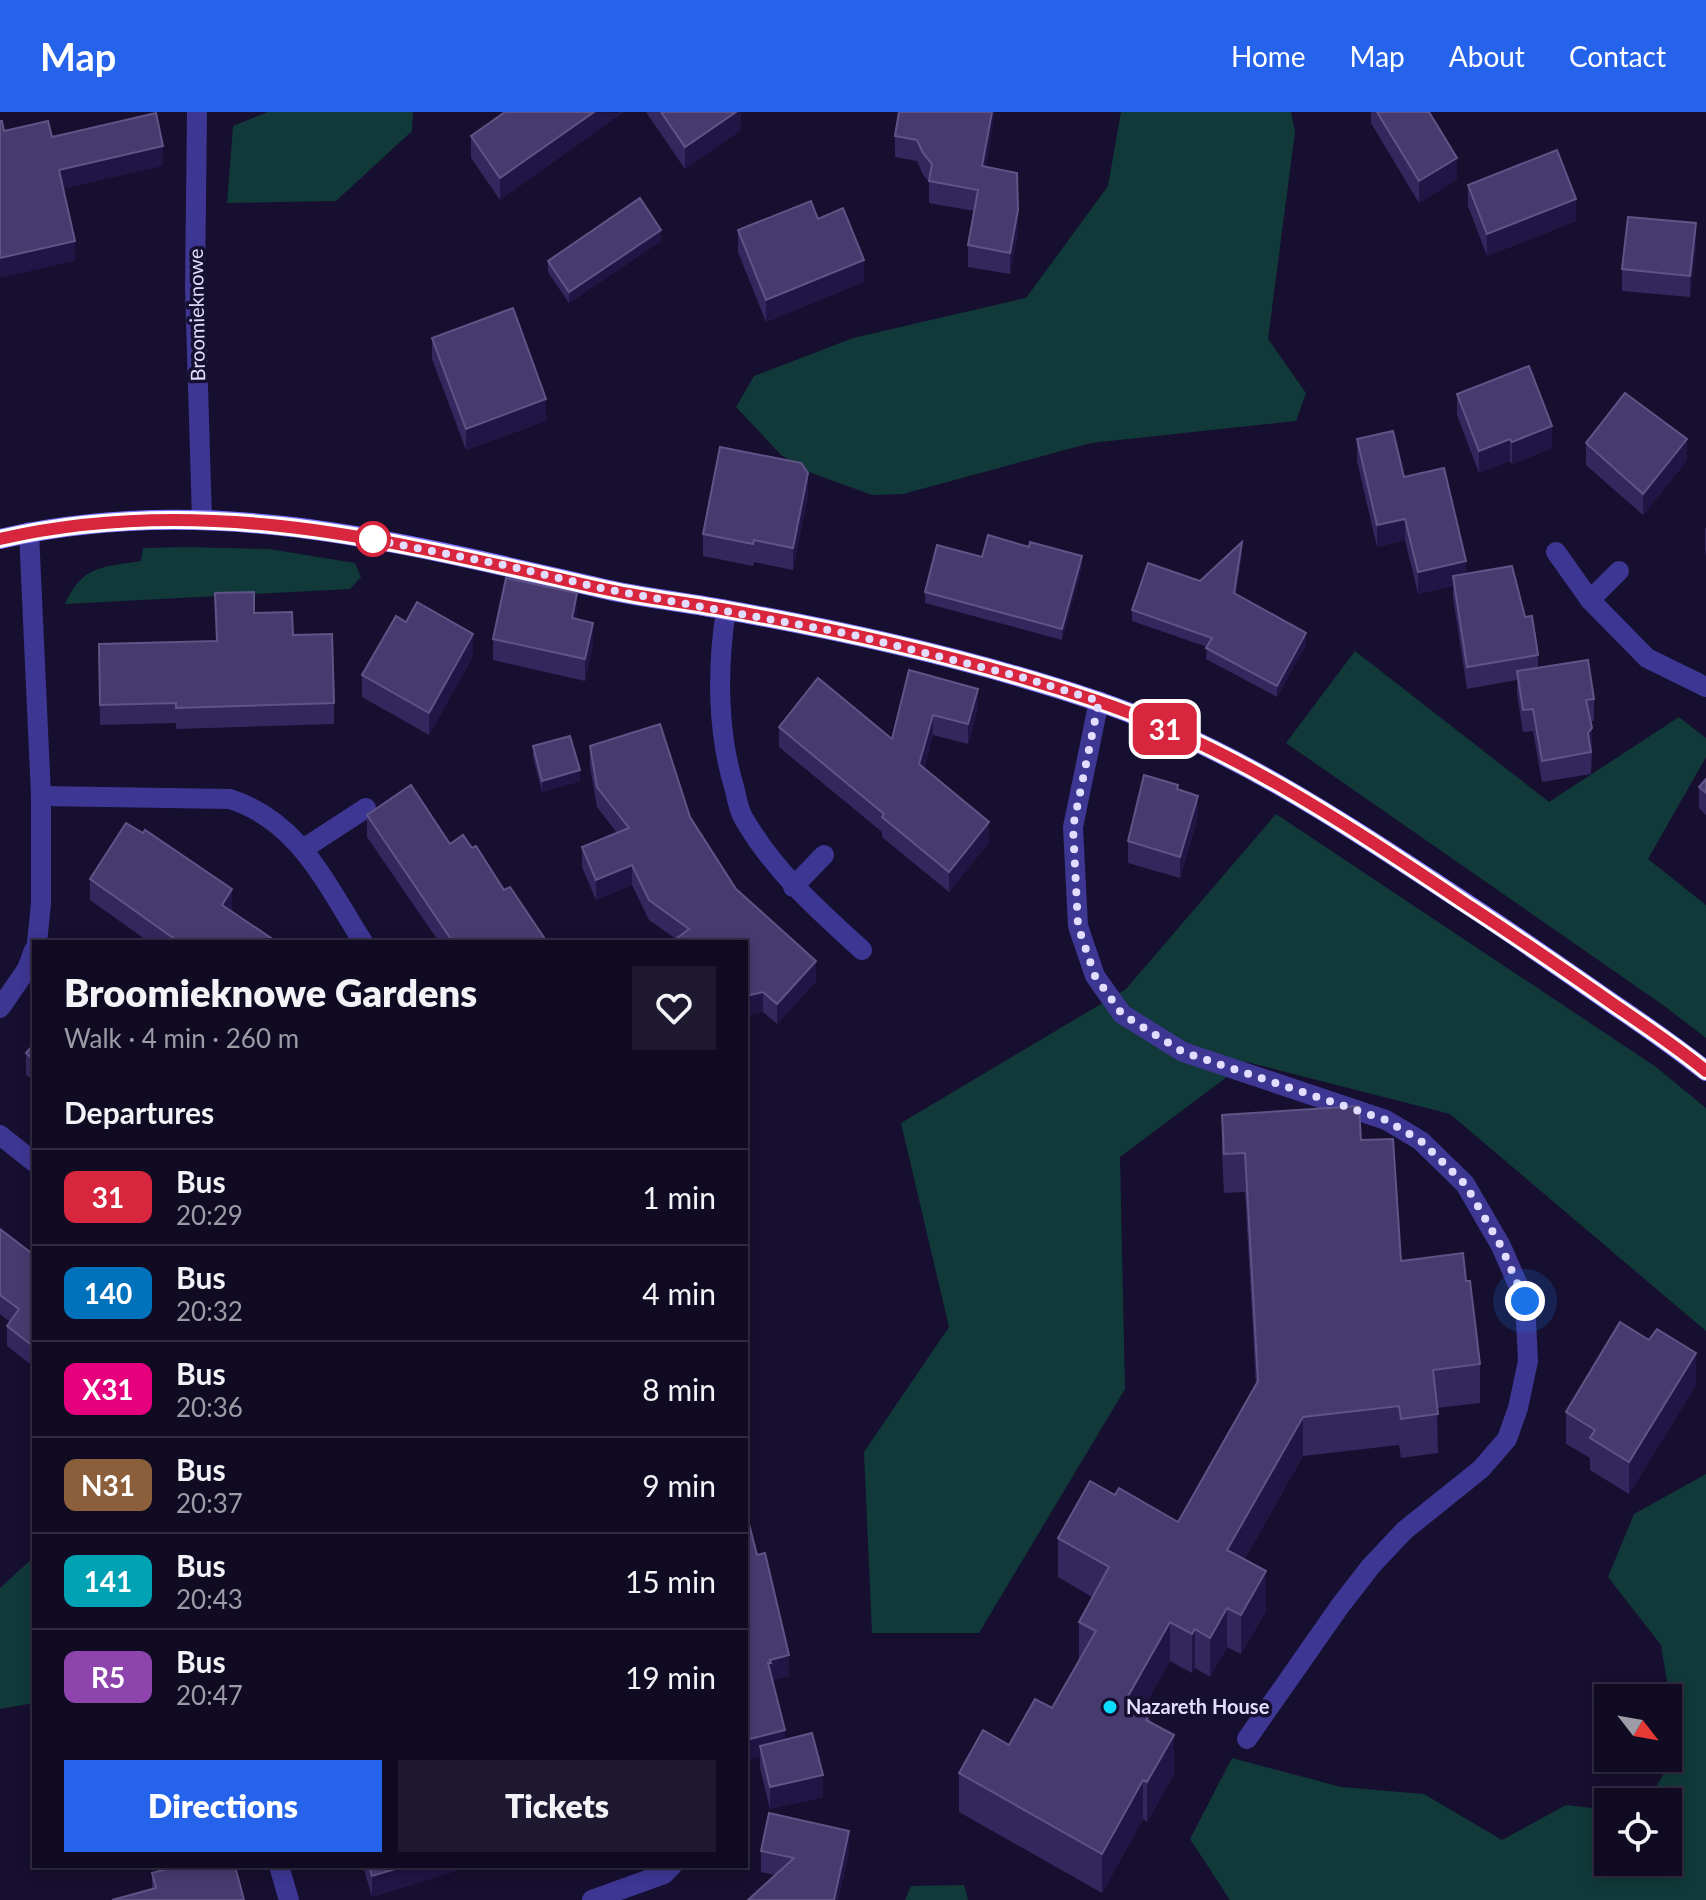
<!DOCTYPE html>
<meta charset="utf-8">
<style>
:root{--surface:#100b23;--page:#1e1930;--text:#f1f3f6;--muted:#9c9ba6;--line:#302b41;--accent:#2563eb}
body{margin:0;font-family:Lato,sans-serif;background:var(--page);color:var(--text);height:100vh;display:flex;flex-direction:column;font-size:30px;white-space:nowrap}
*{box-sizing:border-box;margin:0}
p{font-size:26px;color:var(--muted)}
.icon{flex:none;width:44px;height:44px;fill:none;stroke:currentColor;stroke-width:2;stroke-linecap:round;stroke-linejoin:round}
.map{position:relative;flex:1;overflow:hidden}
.panel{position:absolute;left:32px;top:828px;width:716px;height:928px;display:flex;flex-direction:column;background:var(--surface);border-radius:0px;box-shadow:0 4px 12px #0003,0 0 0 2px var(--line)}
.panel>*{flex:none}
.badge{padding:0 16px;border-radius:12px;font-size:28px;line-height:52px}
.needle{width:52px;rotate:121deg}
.fabs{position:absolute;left:1594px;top:1572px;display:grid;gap:16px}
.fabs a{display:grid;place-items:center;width:88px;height:88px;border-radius:0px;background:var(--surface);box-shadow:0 4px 12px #0003,0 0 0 2px var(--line);font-size:40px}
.you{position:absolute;width:40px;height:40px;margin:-20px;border:6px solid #fff;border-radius:50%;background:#1a73e8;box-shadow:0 0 0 12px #1a73e833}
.map>.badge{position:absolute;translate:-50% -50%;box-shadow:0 0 0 4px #fff}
h2{padding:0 32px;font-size:30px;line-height:72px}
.round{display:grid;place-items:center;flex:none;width:84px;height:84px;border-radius:0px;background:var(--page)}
.head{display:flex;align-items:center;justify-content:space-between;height:136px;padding:0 32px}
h1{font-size:38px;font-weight:800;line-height:60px}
.button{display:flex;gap:16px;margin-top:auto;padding:16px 32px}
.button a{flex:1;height:92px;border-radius:0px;background:var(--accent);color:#fff;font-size:32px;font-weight:800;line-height:92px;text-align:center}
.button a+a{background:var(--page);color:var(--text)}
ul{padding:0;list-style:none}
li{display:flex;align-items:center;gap:24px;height:96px;padding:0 32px;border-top:2px solid var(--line)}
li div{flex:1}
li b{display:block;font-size:30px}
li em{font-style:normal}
li .badge{min-width:88px;font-weight:700;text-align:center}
header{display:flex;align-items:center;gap:48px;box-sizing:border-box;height:112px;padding:0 40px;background:var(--accent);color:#fff}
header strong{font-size:38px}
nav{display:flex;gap:44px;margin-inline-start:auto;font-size:28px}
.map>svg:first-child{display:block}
.green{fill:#113939}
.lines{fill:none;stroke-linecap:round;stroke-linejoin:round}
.service{stroke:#3d3692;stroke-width:20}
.minor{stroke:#3d3692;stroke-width:20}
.secondary{stroke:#7d74ff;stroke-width:20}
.wall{fill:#34275e}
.shaded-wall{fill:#201544}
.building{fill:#473a6f;stroke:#5f5486;stroke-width:2}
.line-casing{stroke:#fff;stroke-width:18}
.line{stroke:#d7263d;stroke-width:12}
.walk{stroke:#e2ddff;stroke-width:8;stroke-dasharray:0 14.4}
.stop-dot{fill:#fff;stroke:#d7263d;stroke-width:4}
.poi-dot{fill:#09dcff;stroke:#160f2f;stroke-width:3}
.labels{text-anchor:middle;stroke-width:7;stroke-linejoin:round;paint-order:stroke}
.street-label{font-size:20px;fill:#e2ddff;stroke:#160f2f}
.poi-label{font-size:20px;font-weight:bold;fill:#e2ddff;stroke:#160f2f;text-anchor:start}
</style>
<header>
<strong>Map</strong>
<nav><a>Home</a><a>Map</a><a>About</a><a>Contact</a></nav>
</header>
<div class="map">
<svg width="1706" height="1788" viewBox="0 0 1706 1788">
<rect width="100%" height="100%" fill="#160f2f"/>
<g class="green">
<polygon points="268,0 413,0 412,19 336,89 227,91 233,14"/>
<polygon points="1121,0 1291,0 1295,20 1268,227 1306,281 1296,309 1091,331 903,382 872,383 809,360 781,343 736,295 754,264 853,226 1026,186 1108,74"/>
<path d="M187 435 269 437 355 451 361 465 350 477 65 492C82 453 103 455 141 449L143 436Z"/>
<polygon points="1355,539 1549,690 1679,605 1706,626 1706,645 1648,747 1706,793 1706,926 1663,893 1286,631"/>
<polygon points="1276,702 1656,955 1706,996 1706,1219 1450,1002 1247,950 1120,1045 1125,1277 979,1521 872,1521 864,1340 949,1215 901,1011 1126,877"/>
<polygon points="1706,1362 1706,1788 1230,1788 1190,1727 1232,1646 1341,1675 1424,1682 1502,1728 1566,1693 1608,1698 1608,1750 1668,1750 1668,1690 1648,1690 1678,1636 1661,1533 1608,1465 1634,1402"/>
<polygon points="34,1445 34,1591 0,1597 0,1476"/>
<polygon points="964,1773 968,1788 905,1788 911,1774"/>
</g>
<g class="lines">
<g class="service">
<polyline points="1099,589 1073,715 1078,814 1095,864 1122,902 1183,940 1386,1008 1421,1029 1465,1072 1501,1134 1525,1189 1528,1249 1518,1296 1507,1327 1481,1357 1405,1418 1371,1454 1340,1494 1247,1627"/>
<polyline points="303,737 366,696"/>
<polyline points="793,775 824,743"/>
</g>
<g class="minor">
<polyline points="197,0 195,176 202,407"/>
<polyline points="29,420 41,684 41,792 37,830"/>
<polyline points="1556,440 1590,488 1647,546 1706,575"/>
<polyline points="1590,488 1619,459"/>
<path d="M726 498C717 556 717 621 735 678 737 688 739 699 744 707 774 759 818 798 862 838"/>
<path d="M41 684 230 687C299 709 326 772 363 830"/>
<polyline points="0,896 27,857 34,838"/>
<polyline points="0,1023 34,1050"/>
<polyline points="279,1754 289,1788"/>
<polyline points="592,1788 664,1762 672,1754"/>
</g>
<path class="secondary" d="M0 427C206 379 399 430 600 476 642 486 685 490 727 498 850 520 975 548 1094 588 1229 633 1347 713 1464 790 1516 824 1566 859 1616 894 1647 915 1677 936 1706 959"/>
</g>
<g class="wall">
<polygon points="623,0 500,88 471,46 471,24"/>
<polygon points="646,0 741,0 741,18 685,57"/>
<polygon points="994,0 986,55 1018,120 1010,162 968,155 968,133 974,99 929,91 929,70 923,63 917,49 895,45 895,24"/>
<polygon points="1371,0 1429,0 1457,67 1419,91 1371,11"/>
<polygon points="1468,73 1576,109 1487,144 1468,94"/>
<polygon points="818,107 864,170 766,210 738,140 738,118"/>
<polygon points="661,129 569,191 548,160 548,149"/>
<polygon points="1696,133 1690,185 1622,179 1622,157"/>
<polygon points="432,226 546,309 466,338 432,247"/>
<polygon points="1457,282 1552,336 1512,352 1510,349 1479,361 1457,303"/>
<polygon points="1357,327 1404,365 1466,462 1525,505 1538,543 1538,556 1594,587 1594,609 1590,609 1592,638 1591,662 1542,670 1533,619 1523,620 1517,581 1517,568 1467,577 1453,485 1453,474 1418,482 1405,428 1377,435 1357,349"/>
<polygon points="1586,331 1687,348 1643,403 1586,353"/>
<polygon points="808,383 793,458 754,450 753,454 703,444 703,422"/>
<polygon points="1705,416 1706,416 1706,445 1705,438"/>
<polygon points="1242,441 1236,482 1306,532 1277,585 1206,547 1207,535 1132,509 1132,498 1200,469"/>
<polygon points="982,445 1082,455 1062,528 925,491 925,480"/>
<polygon points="254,501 293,523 334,591 334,612 176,617 176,611 100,613 99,553 216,529"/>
<polygon points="577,503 576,507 593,533 585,569 493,548 493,527"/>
<polygon points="473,544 429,623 362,585 362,563"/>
<polygon points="909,558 978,596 968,632 933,623 924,656 989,730 949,780 882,725 882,720 779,635 779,615 892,627"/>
<polygon points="533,634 580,669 542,680 533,645"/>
<polygon points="590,634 690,705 736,777 816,869 777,912 763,900 746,830 676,827 649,808 632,773 596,788 582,755 582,735 617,721 597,695 590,654"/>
<polygon points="1706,667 1706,703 1699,696 1699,675"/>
<polygon points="1178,678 1198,705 1180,766 1128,751 1128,729"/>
<polygon points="367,703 450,732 472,736 547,830 439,830 367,725"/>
<polygon points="90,767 232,798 232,800 277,830 149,830 90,788"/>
<polygon points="34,932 34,969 26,963 26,941"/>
<polygon points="1222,1003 1361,1028 1401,1149 1466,1169 1480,1252 1480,1291 1437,1296 1438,1341 1401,1346 1399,1333 1303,1344 1244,1448 1266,1499 1241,1542 1227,1535 1210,1565 1195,1556 1192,1561 1170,1549 1144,1595 1174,1662 1147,1710 1143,1707 1102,1781 959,1700 959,1661 1009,1633 1052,1596 1079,1549 1079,1510 1092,1485 1058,1465 1058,1426 1178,1410 1256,1273 1245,1080 1224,1081 1222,1042"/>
<polygon points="0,1117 34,1143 34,1255 7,1234 7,1214 10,1210 0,1202"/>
<polygon points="1649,1228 1696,1273 1629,1382 1590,1358 1590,1346 1566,1332 1566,1300"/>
<polygon points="757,1443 789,1564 772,1568 785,1627 823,1685 770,1697 760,1656"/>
<polygon points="761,1739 849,1739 838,1788 748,1788 775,1763 761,1760"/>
<polygon points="363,1754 471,1754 372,1785"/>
<polygon points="152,1761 244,1788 152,1777"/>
</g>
<g class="shaded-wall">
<polygon points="594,0 623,1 500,88 500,66"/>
<polygon points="736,0 741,0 741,18 685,57 685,35"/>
<polygon points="992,0 994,0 994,6 982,76 982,54"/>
<polygon points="163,34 163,54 59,78 59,58"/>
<polygon points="1457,46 1457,67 1419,91 1419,69"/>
<polygon points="1576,87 1576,109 1487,144 1487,122"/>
<polygon points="1018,98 1018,120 1010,162 1010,141"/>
<polygon points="1696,111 1696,133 1690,185 1690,164"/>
<polygon points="661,118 661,129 569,191 569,180"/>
<polygon points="75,129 75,149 0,166 0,146"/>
<polygon points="864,148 864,170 766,210 766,188"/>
<polygon points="546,287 546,309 466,338 466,317"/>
<polygon points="1552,314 1552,336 1512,352 1512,330"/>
<polygon points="1510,327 1510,349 1479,361 1479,339"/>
<polygon points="1687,327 1687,348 1643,403 1643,382"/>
<polygon points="808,361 808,383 793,458 793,436"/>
<polygon points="1405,407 1405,428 1377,435 1377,413"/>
<polygon points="1242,430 1242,441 1234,492 1234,481"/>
<polygon points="1082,444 1082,455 1062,528 1062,517"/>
<polygon points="1466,449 1466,470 1453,464 1453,474 1418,482 1418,460"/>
<polygon points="577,481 577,503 572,528 572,506"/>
<polygon points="593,511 593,533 585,569 585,547"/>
<polygon points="1306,521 1306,532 1277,585 1277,574"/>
<polygon points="473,522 473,544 429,623 429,601"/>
<polygon points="978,577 978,596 968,632 968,612"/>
<polygon points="933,603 933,623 919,672 919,652"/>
<polygon points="1592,616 1592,638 1590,641 1588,621"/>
<polygon points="580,658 580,669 542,680 542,669"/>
<polygon points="1198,684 1198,705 1180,766 1180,745"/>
<polygon points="989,710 989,730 949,780 949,760"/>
<polygon points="632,753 632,773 596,788 596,768"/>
<polygon points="232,777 232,798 222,815 222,793"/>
<polygon points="816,849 816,869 777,912 777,892"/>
<polygon points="763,880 763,900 746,904 746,884"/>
<polygon points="1696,1241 1696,1273 1629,1382 1629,1350"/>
<polygon points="1303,1305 1303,1344 1227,1477 1227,1438"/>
<polygon points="1266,1459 1266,1499 1241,1542 1241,1503"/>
<polygon points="1227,1496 1227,1535 1210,1565 1210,1526"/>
<polygon points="1170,1510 1170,1549 1127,1625 1127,1586"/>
<polygon points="1195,1517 1195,1556 1192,1561 1192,1522"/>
<polygon points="789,1543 789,1564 771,1569 768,1551 770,1548"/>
<polygon points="785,1618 785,1639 760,1634 760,1645 746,1649 746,1628"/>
<polygon points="1174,1623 1174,1662 1147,1710 1147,1670"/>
<polygon points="823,1663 823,1685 770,1697 770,1675"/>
<polygon points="1143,1668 1143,1707 1102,1781 1102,1742"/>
<polygon points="849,1719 849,1739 838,1788 834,1788"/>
<polygon points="405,1754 471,1754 372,1785 372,1764"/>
</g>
<g class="building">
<polygon points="505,0 594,0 500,66 471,24"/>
<polygon points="661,0 736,0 685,35"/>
<polygon points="899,0 992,0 982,54 1017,61 1018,98 1010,141 968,133 978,78 929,69 932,52 923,41 917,28 895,24"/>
<polygon points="1377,0 1429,0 1457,46 1419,69"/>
<polygon points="156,1 163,34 59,58 75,129 0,146 0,9 2,9 4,19 48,9 52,25"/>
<polygon points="1557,38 1576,87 1487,122 1468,73"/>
<polygon points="640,86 661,118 569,180 548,149"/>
<polygon points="811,89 818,107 843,96 864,148 766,188 738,118"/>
<polygon points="1628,105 1696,111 1690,164 1622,157"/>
<polygon points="513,196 546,287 466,317 432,226"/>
<polygon points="1529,254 1552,314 1512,330 1510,327 1479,339 1457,282"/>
<polygon points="1625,281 1687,327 1643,382 1586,331"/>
<polygon points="1393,319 1404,365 1444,356 1466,449 1418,460 1405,407 1377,413 1357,327"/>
<polygon points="720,335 801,351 808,361 793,436 754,428 753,432 703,422"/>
<polygon points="988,423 1029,435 1030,430 1082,444 1062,517 925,480 937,433 982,445"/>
<polygon points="1242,430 1234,481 1306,521 1277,574 1206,536 1212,526 1132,498 1148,451 1200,469"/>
<polygon points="1512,454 1525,505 1532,504 1538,543 1467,555 1453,464"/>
<polygon points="506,466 577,481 572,506 593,511 585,547 493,527"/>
<polygon points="254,480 254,501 292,500 293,523 332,522 334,591 176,596 176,591 100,593 99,532 217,529 215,481"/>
<polygon points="417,490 473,522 429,601 362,563 396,504 406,510"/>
<polygon points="1588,548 1594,587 1586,588 1592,616 1588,621 1591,640 1542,649 1533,597 1523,598 1517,559"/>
<polygon points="909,558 978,577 968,612 933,603 919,652 989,710 949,760 882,705 884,702 779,615 818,566 892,627"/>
<polygon points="660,612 690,705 736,777 816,849 777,892 763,880 746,884 746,830 672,830 689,817 649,788 632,753 596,768 582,735 629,716 597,675 590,634"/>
<polygon points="570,624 580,658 542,669 533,634"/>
<polygon points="1144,663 1178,673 1177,677 1198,684 1180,745 1128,729"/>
<polygon points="1706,667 1706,681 1699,675"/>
<polygon points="411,673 450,732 463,723 472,736 476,734 504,778 510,775 547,830 453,830 367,703"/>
<polygon points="126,711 143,721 145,718 232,777 222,793 277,830 179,830 90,767"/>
<polygon points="34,932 34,948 26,941"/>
<polygon points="1359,994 1361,1028 1393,1027 1401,1149 1463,1141 1466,1169 1470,1169 1480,1252 1433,1258 1438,1302 1401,1307 1399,1294 1303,1305 1227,1438 1266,1459 1241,1503 1227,1496 1210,1526 1195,1517 1192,1522 1170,1510 1127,1586 1151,1600 1146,1608 1174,1623 1147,1670 1143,1668 1102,1742 959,1661 983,1618 1009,1633 1035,1587 1052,1596 1096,1519 1079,1510 1109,1455 1058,1426 1090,1369 1115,1383 1119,1376 1178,1410 1258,1269 1245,1041 1224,1042 1222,1003"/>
<polygon points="0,1117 34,1143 34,1235 7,1214 19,1197 0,1183"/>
<polygon points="1620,1210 1649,1228 1657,1217 1696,1241 1629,1350 1590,1326 1595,1318 1566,1300"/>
<polygon points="746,1400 757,1443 765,1441 789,1543 770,1548 771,1551 768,1551 785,1618 746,1628"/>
<polygon points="812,1621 823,1663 770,1675 760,1634"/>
<polygon points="769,1701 849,1719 834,1788 748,1788 794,1746 761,1739"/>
<polygon points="178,1754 235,1754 244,1788 112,1788 156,1776 152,1761"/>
<polygon points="369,1754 405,1754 372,1764"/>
</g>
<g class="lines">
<defs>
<path id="line" d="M0 427C207 379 399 431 600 476 642 486 685 490 727 498 850 520 975 548 1094 588 1232 634 1352 716 1472 796 1521 828 1569 861 1616 894 1647 915 1678 936 1706 959"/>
</defs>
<use href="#line" class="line-casing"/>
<use href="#line" class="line"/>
<polyline class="walk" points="373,427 360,425 504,453 605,477 850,522 1021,565 1099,589 1073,715 1078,814 1095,864 1122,902 1183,940 1386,1008 1421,1029 1465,1072 1501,1134 1525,1189"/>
</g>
<circle class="stop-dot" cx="373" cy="427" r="16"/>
<circle class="poi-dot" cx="1110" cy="1595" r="8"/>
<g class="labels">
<g class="street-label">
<text transform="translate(197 203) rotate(-91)" y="7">Broomieknowe</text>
</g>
<g class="poi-label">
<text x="1126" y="1602">Nazareth House</text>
</g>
</g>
</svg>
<div class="fabs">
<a><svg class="needle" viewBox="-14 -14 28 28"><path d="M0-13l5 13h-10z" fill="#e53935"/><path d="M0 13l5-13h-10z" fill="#9c9ba6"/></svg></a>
<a><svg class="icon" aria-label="locate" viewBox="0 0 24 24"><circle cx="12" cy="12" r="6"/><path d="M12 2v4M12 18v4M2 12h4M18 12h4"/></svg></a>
</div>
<div class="you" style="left:1525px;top:1189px"></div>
<b class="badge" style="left:1165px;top:617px;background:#d7263d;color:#fff">31</b>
<section class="panel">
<div class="head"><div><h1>Broomieknowe Gardens</h1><p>Walk · 4 min · 260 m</p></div><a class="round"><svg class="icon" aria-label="heart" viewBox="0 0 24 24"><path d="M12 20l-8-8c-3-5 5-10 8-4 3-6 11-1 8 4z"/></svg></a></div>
<h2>Departures</h2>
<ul>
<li><span class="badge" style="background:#d7263d;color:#fff">31</span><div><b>Bus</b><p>20:29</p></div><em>1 min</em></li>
<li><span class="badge" style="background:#0072bc;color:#fff">140</span><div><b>Bus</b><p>20:32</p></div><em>4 min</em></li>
<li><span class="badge" style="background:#e6007e;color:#fff">X31</span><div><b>Bus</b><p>20:36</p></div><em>8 min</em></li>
<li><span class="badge" style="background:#8b5e3c;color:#fff">N31</span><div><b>Bus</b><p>20:37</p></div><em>9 min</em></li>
<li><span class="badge" style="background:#00a3b4;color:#fff">141</span><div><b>Bus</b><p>20:43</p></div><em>15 min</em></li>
<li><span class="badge" style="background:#8e44ad;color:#fff">R5</span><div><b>Bus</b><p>20:47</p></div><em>19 min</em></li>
</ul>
<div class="button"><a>Directions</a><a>Tickets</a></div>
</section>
</div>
